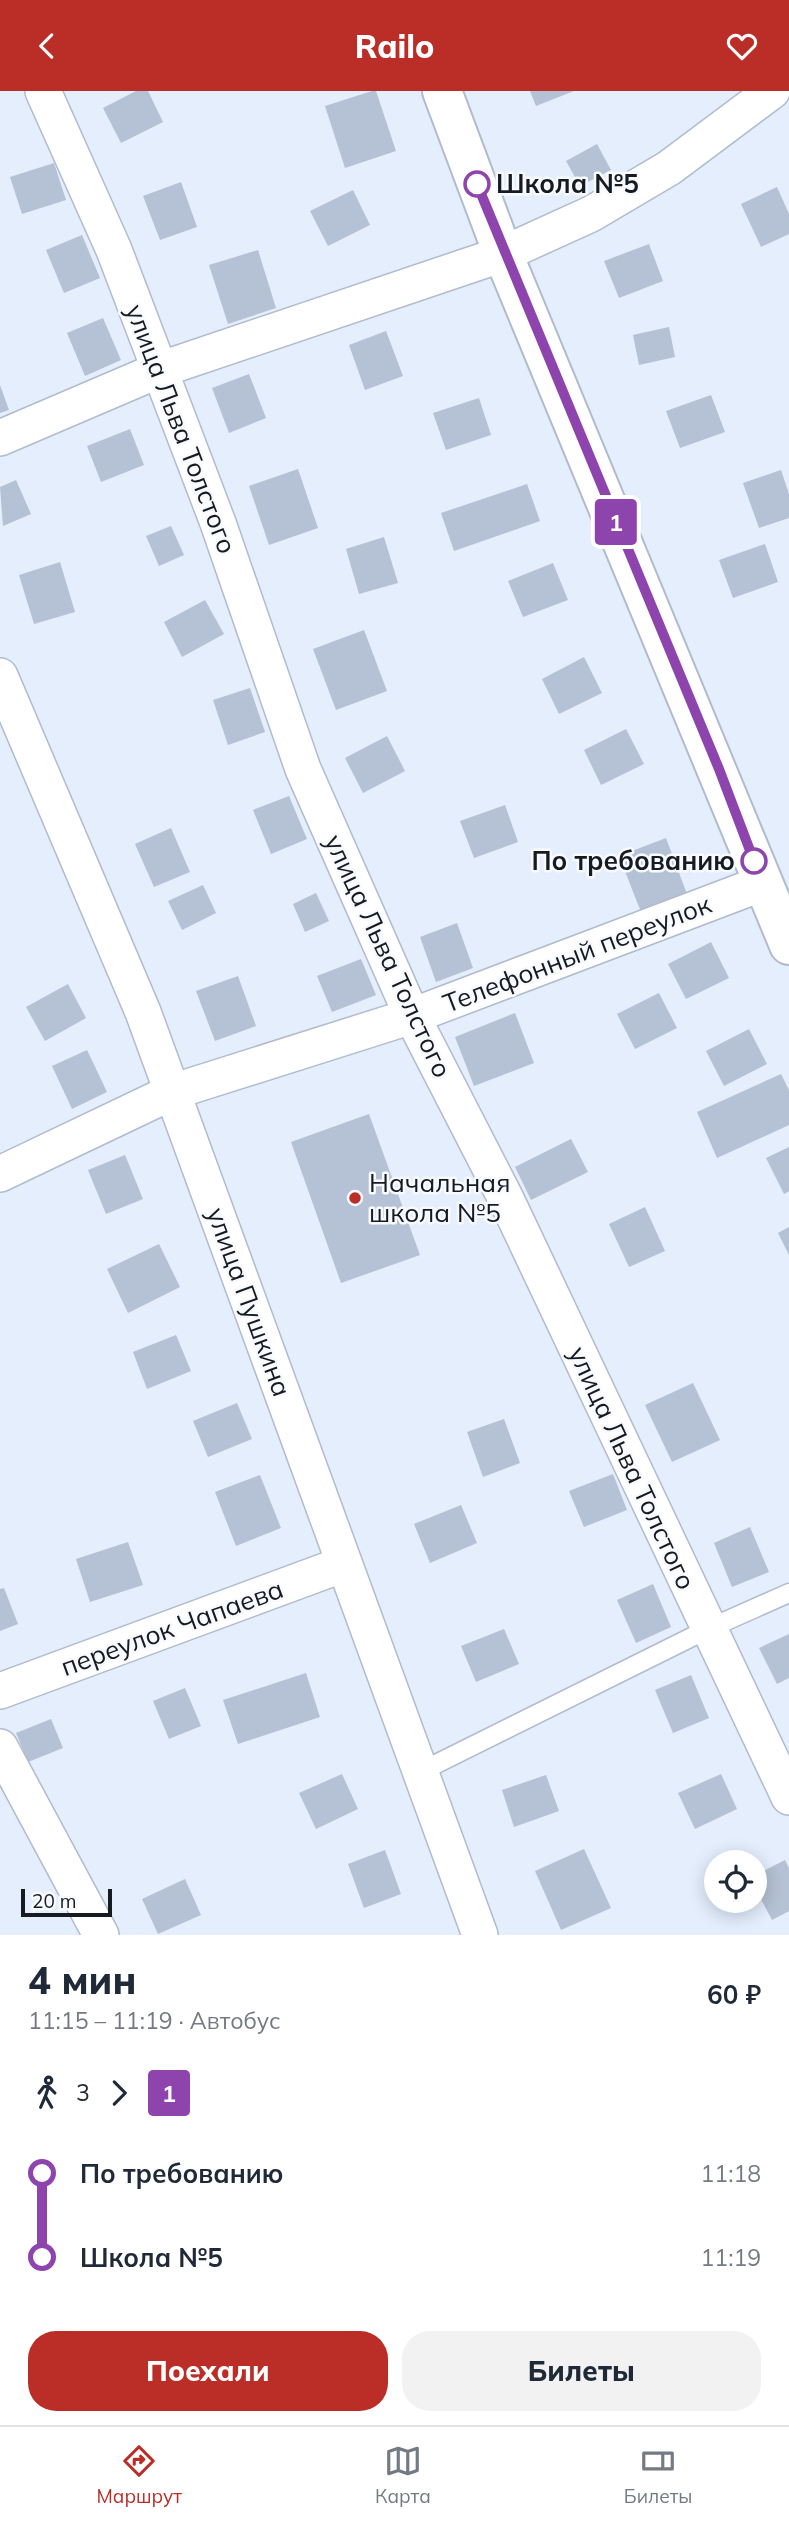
<!DOCTYPE html>
<html lang="ru">
<meta charset="utf-8">
<style>
:root{--surface:#fff;--page:#f2f2f3;--text:#1f2937;--muted:#747a83;--line:#e0e1e3;--accent:#bb2d27}
body{margin:0;font-family:Mulish,sans-serif;background:var(--page);color:var(--text);height:100vh;display:flex;flex-direction:column;font-size:26px;white-space:nowrap}
*{box-sizing:border-box;margin:0}
p{font-size:23px;color:var(--muted)}
.icon{flex:none;width:38px;height:38px;fill:none;stroke:currentColor;stroke-width:2;stroke-linecap:round;stroke-linejoin:round}
.map{position:relative;height:1844px;overflow:hidden}
.side{display:flex;flex-direction:column;background:var(--surface);flex:1}
.side>*{flex:none}
.badge{padding:0 14px;border-radius:5px;font-size:24px;line-height:46px}
.controls{position:absolute;left:704px;top:1759px;display:grid;gap:14px}
.controls a{display:grid;place-items:center;width:63px;height:63px;border-radius:50%;background:var(--surface);box-shadow:0 4px 18px #0003;font-size:35px}
.scale{position:absolute;left:21px;bottom:18px;width:91px;box-sizing:border-box;padding-left:7px;border:4px solid #161a21;border-top:0;font-size:19px;line-height:24px;white-space:nowrap;color:#161a21;-webkit-text-stroke:5px #f8fafe;paint-order:stroke}
.map>.badge{position:absolute;translate:-50% -50%;box-shadow:0 0 0 4px #fff}
.legs{display:flex;align-items:center;gap:10px;height:77px;padding:0 28px;font-size:23px}
.legs p{margin-inline-start:auto}
.overview{display:flex;align-items:center;justify-content:space-between;height:119px;padding:0 28px}
h1{font-size:38px;font-weight:800;line-height:52px}
.action{display:flex;gap:14px;margin-top:auto;padding:14px 28px}
.action a{flex:1;height:80px;border-radius:28px;background:var(--accent);color:#fff;font-size:28px;font-weight:800;line-height:80px;text-align:center}
.action a+a{background:var(--page);color:var(--text)}
ul{padding:0 28px;list-style:none}
li{display:flex;align-items:center;gap:24px;height:84px;font-size:26px}
li i{display:grid;place-items:center;width:10px;height:100%;margin:0 9px;background:currentColor}
li i::after{content:'';width:18px;height:18px;margin:-9px;border:5px solid;border-radius:50%;background:var(--surface)}
li p{margin-inline-start:auto}
li:first-child i{background:linear-gradient(#0000 50%,currentColor 0)}
li:last-child i{background:linear-gradient(currentColor 50%,#0000 0)}
header{display:flex;justify-content:space-between;align-items:center;height:91px;padding:0 28px;background:var(--accent);color:#fff;font-size:32px;font-weight:800}
.tab-bar{display:flex;justify-content:space-around;align-items:center;height:98px;border-top:2px solid var(--line);background:var(--surface);font-size:19px;color:var(--muted)}
.tab-bar a{display:grid;justify-items:center;gap:4px}
.tab-bar .current{color:var(--accent)}
.map>svg:first-child{display:block}
.building{fill:#b5c1d4}
.lines{fill:none;stroke-linecap:round;stroke-linejoin:round}
.service-casing{stroke:#b0bcce;stroke-width:21}
.minor-casing{stroke:#b0bcce;stroke-width:38}
.tertiary-casing{stroke:#b0bcce;stroke-width:42}
.service{stroke:#fff;stroke-width:18}
.minor{stroke:#fff;stroke-width:35}
.tertiary{stroke:#fff;stroke-width:38}
.line-1-casing{stroke:#fff;stroke-width:16}
.line-1{stroke:#8e44ad;stroke-width:10}
.stop-1-dot{fill:#fff;stroke:#8e44ad;stroke-width:3.5}
.poi-dot{fill:#bb2d27;stroke:#f8fafe;stroke-width:2.5}
.labels{text-anchor:middle;stroke-width:5;stroke-linejoin:round;paint-order:stroke}
.stop-label{font-size:26px;font-weight:bold;fill:#161a21;stroke:#f8fafe;text-anchor:start}
.street-label{font-size:26px;fill:#161a21;stroke:#f8fafe}
.poi-label{font-size:26px;fill:#161a21;stroke:#f8fafe;text-anchor:start}
</style>
<header><svg class="icon" aria-label="back" viewBox="0 0 24 24"><path d="M15 5l-7 7 7 7"/></svg>Railo<svg class="icon" aria-label="heart" viewBox="0 0 24 24"><path d="M12 20l-8-8c-3-5 5-10 8-4 3-6 11-1 8 4z"/></svg></header>
<div class="map">
<svg width="789" height="1844" viewBox="0 0 789 1844">
<rect width="100%" height="100%" fill="#e4eefd"/>
<g class="building">
<polygon points="136,0 148,0 163,31 121,52 103,17"/>
<polygon points="372,0 376,0 396,60 345,77 325,15"/>
<polygon points="530,0 574,0 536,15"/>
<polygon points="597,53 611,79 580,95 566,70"/>
<polygon points="54,72 66,109 22,123 10,86"/>
<polygon points="181,91 197,136 160,149 143,105"/>
<polygon points="777,96 789,123 789,143 761,156 741,113"/>
<polygon points="353,99 370,134 328,155 310,120"/>
<polygon points="82,144 100,187 64,202 46,159"/>
<polygon points="649,153 663,190 619,207 604,170"/>
<polygon points="258,159 276,217 228,233 209,174"/>
<polygon points="103,227 121,269 85,285 67,242"/>
<polygon points="669,236 675,266 639,274 633,244"/>
<polygon points="386,240 403,285 365,299 349,254"/>
<polygon points="249,283 266,327 229,342 212,297"/>
<polygon points="0,294 9,319 0,322"/>
<polygon points="711,304 725,341 680,357 666,320"/>
<polygon points="479,307 491,344 446,359 433,322"/>
<polygon points="130,338 144,374 101,391 87,355"/>
<polygon points="298,378 318,437 269,454 249,395"/>
<polygon points="781,379 789,403 789,427 759,437 743,392"/>
<polygon points="16,389 31,423 3,435 0,396"/>
<polygon points="527,393 540,430 454,460 441,422"/>
<polygon points="171,435 184,464 159,475 146,445"/>
<polygon points="384,446 398,492 359,503 346,458"/>
<polygon points="765,453 778,491 733,507 719,469"/>
<polygon points="60,471 75,521 34,533 19,484"/>
<polygon points="553,472 568,509 523,526 508,490"/>
<polygon points="205,509 224,543 182,566 164,531"/>
<polygon points="364,539 387,600 336,619 313,558"/>
<polygon points="584,566 602,602 559,623 542,588"/>
<polygon points="250,597 265,641 228,654 213,609"/>
<polygon points="626,638 644,673 601,694 584,659"/>
<polygon points="387,645 405,680 363,702 345,667"/>
<polygon points="289,705 307,748 271,763 253,719"/>
<polygon points="505,714 518,751 474,767 460,730"/>
<polygon points="171,737 190,781 154,796 135,753"/>
<polygon points="666,747 687,803 641,821 619,765"/>
<polygon points="203,794 216,822 182,839 168,810"/>
<polygon points="316,802 329,830 305,841 293,813"/>
<polygon points="457,832 473,877 436,891 420,846"/>
<polygon points="711,851 729,887 686,908 668,873"/>
<polygon points="361,868 376,904 332,921 317,885"/>
<polygon points="238,885 256,935 215,950 196,900"/>
<polygon points="68,893 86,927 45,950 26,916"/>
<polygon points="659,902 677,937 635,958 617,923"/>
<polygon points="515,922 534,972 474,995 455,946"/>
<polygon points="749,938 767,973 724,995 706,960"/>
<polygon points="87,959 107,1001 72,1018 52,975"/>
<polygon points="781,983 789,999 789,1034 717,1067 697,1021"/>
<polygon points="369,1023 420,1164 341,1192 291,1051"/>
<polygon points="571,1048 588,1081 531,1109 515,1076"/>
<polygon points="789,1056 789,1100 784,1103 766,1067"/>
<polygon points="125,1064 143,1108 106,1123 88,1079"/>
<polygon points="645,1116 665,1160 629,1176 609,1133"/>
<polygon points="789,1136 789,1164 778,1142"/>
<polygon points="159,1153 180,1196 128,1222 107,1178"/>
<polygon points="176,1244 191,1280 147,1298 133,1261"/>
<polygon points="693,1292 720,1349 672,1371 645,1314"/>
<polygon points="237,1312 252,1348 208,1366 193,1330"/>
<polygon points="504,1328 520,1372 483,1386 467,1341"/>
<polygon points="613,1383 627,1419 584,1436 569,1400"/>
<polygon points="260,1384 281,1437 236,1455 215,1401"/>
<polygon points="461,1414 477,1452 430,1472 414,1433"/>
<polygon points="750,1436 769,1481 732,1496 714,1452"/>
<polygon points="128,1451 143,1494 90,1511 76,1468"/>
<polygon points="653,1493 671,1536 636,1552 617,1509"/>
<polygon points="4,1497 18,1533 0,1540 0,1498"/>
<polygon points="504,1538 519,1573 476,1591 461,1555"/>
<polygon points="789,1543 789,1587 777,1593 759,1557"/>
<polygon points="306,1582 320,1626 238,1653 223,1609"/>
<polygon points="691,1584 709,1627 673,1642 655,1599"/>
<polygon points="185,1597 201,1635 169,1648 153,1610"/>
<polygon points="51,1628 63,1657 28,1671 16,1642"/>
<polygon points="342,1683 358,1718 316,1738 299,1702"/>
<polygon points="721,1683 737,1718 695,1738 678,1702"/>
<polygon points="546,1684 559,1720 514,1736 502,1699"/>
<polygon points="584,1758 611,1817 561,1839 535,1780"/>
<polygon points="385,1759 401,1803 364,1817 348,1773"/>
<polygon points="785,1769 789,1777 789,1820 772,1829 754,1795 754,1785"/>
<polygon points="185,1788 201,1824 158,1843 142,1808"/>
</g>
<g class="lines">
<defs>
<polyline id="service" points="420,1681 708,1538 789,1502"/>
<g id="minor">
<polyline points="43,0 114,159 218,432 303,678 412,925 506,1108 789,1706"/>
<polyline points="0,347 159,279 503,163 591,123 669,77 772,0"/>
<polyline points="0,585 143,921 480,1844"/>
<polyline points="0,1083 172,1001 412,925 763,792"/>
<polyline points="0,1600 344,1473"/>
<polyline points="0,1656 101,1844"/>
</g>
<polyline id="tertiary" points="442,0 503,163 789,854"/>
</defs>
<use href="#service" class="service-casing"/>
<use href="#minor" class="minor-casing"/>
<use href="#tertiary" class="tertiary-casing"/>
<use href="#service" class="service"/>
<use href="#minor" class="minor"/>
<use href="#tertiary" class="tertiary"/>
</g>
<g class="lines">
<defs>
<polyline id="line-1" points="477,93 719,678 754,770"/>
</defs>
<use href="#line-1" class="line-1-casing"/>
<use href="#line-1" class="line-1"/>
</g>
<g class="stop-1-dot">
<circle cx="477" cy="93" r="12"/>
<circle cx="754" cy="770" r="12"/>
</g>
<circle class="poi-dot" cx="355" cy="1107" r="7"/>
<g class="labels">
<g class="stop-label">
<text x="496" y="102">Школа №5</text>
<text x="735" y="779" text-anchor="end">По требованию</text>
</g>
<g class="street-label">
<text transform="translate(181 338) rotate(69)" y="9">улица Льва Толстого</text>
<text transform="translate(577 863) rotate(-21)" y="9">Телефонный переулок</text>
<text transform="translate(388 865) rotate(65)" y="9">улица Льва Толстого</text>
<text transform="translate(249 1211) rotate(70)" y="9">улица Пушкина</text>
<text transform="translate(632 1377) rotate(65)" y="9">улица Льва Толстого</text>
<text transform="translate(172 1537) rotate(-20)" y="9">переулок Чапаева</text>
</g>
<g class="poi-label">
<text x="369" y="1101">Начальная<tspan x="369" dy="30">школа №5</tspan></text>
</g>
</g>
</svg>
<div class="controls">
<a><svg class="icon" aria-label="locate" viewBox="0 0 24 24"><circle cx="12" cy="12" r="6"/><path d="M12 2v4M12 18v4M2 12h4M18 12h4"/></svg></a>
</div>
<div class="scale">20 m</div>
<b class="badge" style="left:616px;top:431px;background:#8e44ad;color:#fff">1</b>
</div>
<section class="side">
<div class="overview"><div><h1>4 мин</h1><p>11:15 – 11:19 · Автобус</p></div><b>60 ₽</b></div>
<div class="legs"><svg class="icon" aria-label="walk" viewBox="0 0 24 24"><circle cx="13" cy="4" r="2"/><path d="M13 8l-2 6 4 7M11 14l-3 7M7 12l3-4h3l4 4"/></svg>3<svg class="icon" aria-label="forward" viewBox="0 0 24 24"><path d="M9 5l7 7-7 7"/></svg><b class="badge" style="background:#8e44ad;color:#fff">1</b></div>
<ul>
<li><i style="color:#8e44ad"></i><b>По требованию</b><p>11:18</p></li>
<li><i style="color:#8e44ad"></i><b>Школа №5</b><p>11:19</p></li>
</ul>
<div class="action"><a>Поехали</a><a>Билеты</a></div>
</section>
<nav class="tab-bar">
<a class="current"><svg class="icon" aria-label="directions" viewBox="0 0 24 24"><path d="M12 3l9 9-9 9-9-9zM9 14v-3h6M13 9l2 2-2 2"/></svg>Маршрут</a>
<a><svg class="icon" aria-label="map" viewBox="0 0 24 24"><path d="M3 6l6-2 6 2 6-2v14l-6 2-6-2-6 2zM9 4v14M15 6v14"/></svg>Карта</a>
<a><svg class="icon" aria-label="tickets" viewBox="0 0 24 24"><path d="M3 7h18v10H3zM15 7v10"/></svg>Билеты</a>
</nav>
